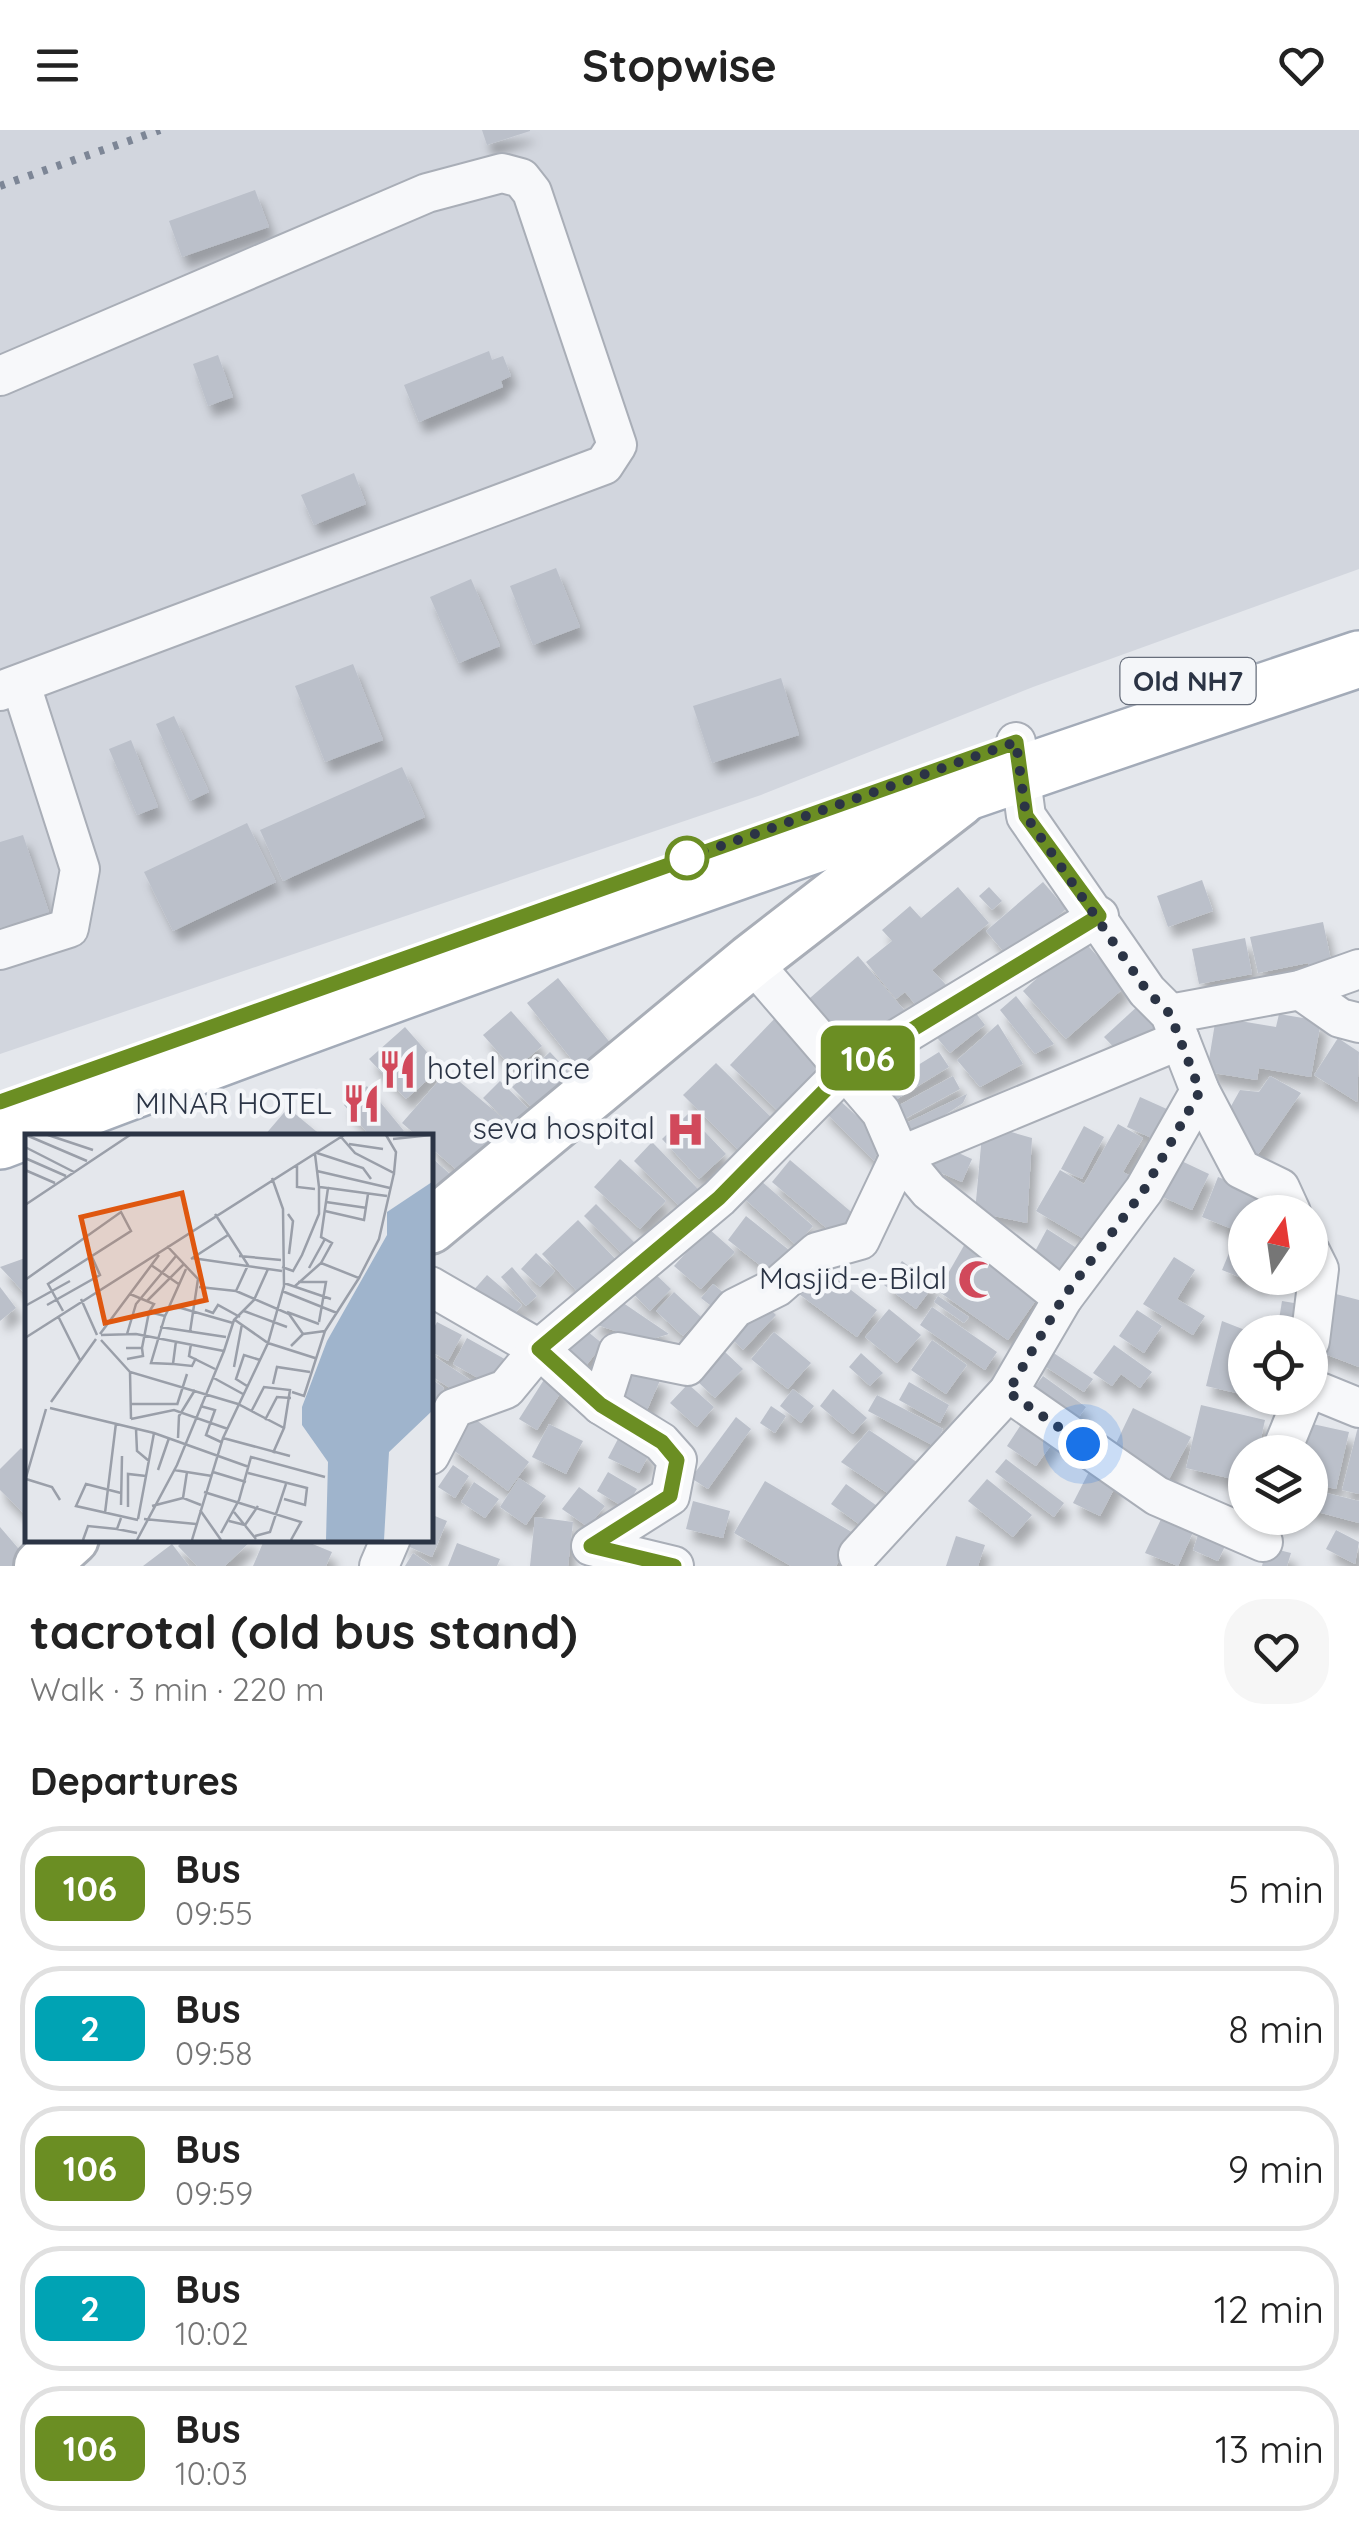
<!DOCTYPE html>
<meta charset="utf-8">
<style>
:root{--surface:#fff;--page:#f6f6f6;--text:#222;--muted:#767676;--line:#e0e0e0}
body{margin:0;font-family:Quicksand,sans-serif;background:var(--page);color:var(--text);height:100vh;display:flex;flex-direction:column;font-size:38px;white-space:nowrap}
*{box-sizing:border-box;margin:0}
p{font-size:32px;color:var(--muted)}
.icon{flex:none;width:55px;height:55px;fill:none;stroke:currentColor;stroke-width:2;stroke-linecap:round;stroke-linejoin:round}
.map{position:relative;height:1436px;overflow:hidden}
.side{display:flex;flex-direction:column;background:var(--surface);flex:1}
.side>*{flex:none}
.badge{padding:0 20px;border-radius:15px;font-size:35px;line-height:65px}
.needle{width:65px;rotate:13deg}
.buttons{position:absolute;left:1228px;top:1065px;display:grid;gap:20px}
.buttons a{display:grid;place-items:center;width:100px;height:100px;border-radius:50%;background:var(--surface);box-shadow:0 2px 8px #0004;font-size:50px}
.you{position:absolute;width:50px;height:50px;margin:-25px;border:8px solid #fff;border-radius:50%;background:#1a73e8;box-shadow:0 0 0 15px #1a73e833}
.map>.badge{position:absolute;translate:-50% -50%;box-shadow:0 0 0 5px #fff}
h2{padding:0 30px;font-size:38px;line-height:90px}
.round{display:grid;place-items:center;flex:none;width:105px;height:105px;border-radius:40px;background:var(--page)}
.head{display:flex;align-items:center;justify-content:space-between;height:170px;padding:0 30px}
h1{font-size:48px;font-weight:700;line-height:75px}
ul{padding:0;list-style:none}
li{display:flex;align-items:center;gap:30px;height:125px;margin:0 20px 15px;padding:0 10px;border:5px solid var(--line);border-radius:40px}
li div{flex:1}
li b{display:block;font-size:38px}
li em{font-style:normal}
li .badge{min-width:110px;font-weight:700;text-align:center}
header{display:flex;justify-content:space-between;align-items:center;height:130px;padding:0 30px;background:var(--surface);font-size:45px;font-weight:700}
.map>svg:first-child{display:block}
.built{fill:#d2d6de}
.building{fill:#bbc0ca;filter:url(#shadow)}
.lines{fill:none;stroke-linecap:round;stroke-linejoin:round}
.street-casing{stroke:#a9aeb7;stroke-width:42}
.secondary-casing{stroke:#a9aeb7;stroke-width:58}
.primary-casing{stroke:#a3abb8;stroke-width:60}
.street{stroke:#f7f8fa;stroke-width:38}
.secondary{stroke:#fff;stroke-width:52}
.primary{stroke:#fff;stroke-width:55}
.rail{stroke:#7d8696;stroke-width:8;stroke-dasharray:5 10;stroke-linecap:butt}
.line-casing{stroke:#fff;stroke-width:22}
.line{stroke:#6b8e23;stroke-width:15}
.walk{stroke:#2b3445;stroke-width:10;stroke-dasharray:0 18}
.stop-dot{fill:#fff;stroke:#6b8e23;stroke-width:5}
.labels{text-anchor:middle;stroke-width:9;stroke-linejoin:round;paint-order:stroke}
.shield{fill:#f4f6f9;stroke:#676e7b;stroke-width:2.5}
.shield-label{font-size:28px;font-weight:bold;fill:#2b3445}
.poi-label{font-size:30px;fill:#2b3445;stroke:#f4f6f9;text-anchor:end}
.inset-road{fill:none;stroke:#9a9fa9;stroke-width:2.5}
.view{fill:#df570f;fill-opacity:0.15;stroke:#df570f;stroke-width:5}
.inset-edge{fill:none;stroke:#2b3445;stroke-width:5}
</style>
<header><svg class="icon" aria-label="menu" viewBox="0 0 24 24"><path d="M4 6h16M4 12h16M4 18h16"/></svg>Stopwise<svg class="icon" aria-label="heart" viewBox="0 0 24 24"><path d="M12 20l-8-8c-3-5 5-10 8-4 3-6 11-1 8 4z"/></svg></header>
<div class="map">
<svg width="1359" height="1436" viewBox="0 0 1359 1436">
<defs>
<filter id="shadow"><feDropShadow dx="6" dy="11" stdDeviation="5" flood-color="#0004"/></filter>
</defs>
<rect width="100%" height="100%" fill="#e4e7ec"/>
<polygon class="built" points="0,0 1359,0 1359,439 1033,557 761,665 0,924"/>
<g class="building">
<polygon points="482,0 530,0 530,1 487,15"/>
<polygon points="255,60 269,97 182,127 169,91"/>
<polygon points="489,221 492,230 503,226 511,246 501,251 503,257 419,292 404,255"/>
<polygon points="218,225 233,267 208,276 193,234"/>
<polygon points="354,343 366,374 314,395 301,365"/>
<polygon points="556,438 580,497 533,515 510,456"/>
<polygon points="471,449 500,516 459,533 430,467"/>
<polygon points="353,534 383,610 325,632 295,556"/>
<polygon points="781,548 799,605 712,633 693,576"/>
<polygon points="174,586 209,662 190,671 156,594"/>
<polygon points="131,610 158,677 137,685 109,619"/>
<polygon points="402,637 425,687 283,751 260,700"/>
<polygon points="247,693 276,752 173,801 144,742"/>
<polygon points="23,705 49,782 0,798 0,712"/>
<polygon points="1202,750 1213,781 1168,797 1157,766"/>
<polygon points="1043,752 1066,779 1009,828 986,801"/>
<polygon points="958,757 989,793 932,840 948,857 920,880 905,862 896,869 866,832 892,811 882,800 910,776 921,788"/>
<polygon points="989,757 1002,771 992,780 979,766"/>
<polygon points="1323,792 1332,835 1309,839 1308,833 1258,843 1250,807"/>
<polygon points="1081,808 1125,857 1066,909 1023,861"/>
<polygon points="1245,808 1252,844 1199,854 1192,819"/>
<polygon points="858,826 905,881 848,929 802,875"/>
<polygon points="558,848 620,925 588,950 527,873"/>
<polygon points="1016,866 1054,914 1035,924 1000,880"/>
<polygon points="969,874 985,895 950,923 933,903"/>
<polygon points="1140,874 1159,894 1123,927 1104,907"/>
<polygon points="511,881 542,916 514,940 483,905"/>
<polygon points="780,883 823,936 781,984 730,935"/>
<polygon points="1279,884 1321,891 1311,947 1259,938 1257,950 1207,942 1216,887 1276,897"/>
<polygon points="998,894 1023,934 980,957 957,930"/>
<polygon points="405,897 441,938 406,969 369,929"/>
<polygon points="1338,908 1359,922 1357,972 1314,945"/>
<polygon points="550,922 582,956 545,991 512,957"/>
<polygon points="939,922 949,937 887,975 878,960"/>
<polygon points="716,933 776,992 743,1025 683,965"/>
<polygon points="447,941 511,995 483,968 500,951 534,984 473,1054 430,1017 430,1006 417,1006 402,993"/>
<polygon points="953,946 960,959 901,991 894,978"/>
<polygon points="1270,946 1301,963 1252,1033 1225,987 1240,960 1259,962"/>
<polygon points="367,956 404,1001 398,1006 370,1006 344,975"/>
<polygon points="967,964 963,973 913,1006 902,995"/>
<polygon points="1140,967 1169,980 1156,1010 1127,997"/>
<polygon points="837,968 883,1010 874,1031 820,977"/>
<polygon points="288,978 322,1006 264,1006"/>
<polygon points="688,984 726,1024 699,1049 662,1009"/>
<polygon points="983,994 1032,1008 1027,1093 975,1082"/>
<polygon points="1118,994 1143,1008 1123,1042 1133,1047 1091,1113 1036,1081 1060,1040 1084,1054"/>
<polygon points="1084,996 1104,1007 1082,1049 1061,1039"/>
<polygon points="652,1012 700,1061 682,1079 634,1031"/>
<polygon points="943,1016 972,1029 962,1052 932,1039"/>
<polygon points="430,1026 452,1046 430,1071"/>
<polygon points="1173,1027 1209,1044 1192,1080 1156,1064"/>
<polygon points="620,1029 666,1071 640,1099 594,1057"/>
<polygon points="790,1030 856,1086 837,1107 772,1052"/>
<polygon points="753,1044 813,1096 796,1115 737,1062"/>
<polygon points="1218,1047 1275,1070 1270,1082 1245,1082 1245,1104 1202,1087"/>
<polygon points="596,1074 645,1123 633,1135 584,1086"/>
<polygon points="746,1086 794,1124 775,1147 728,1110"/>
<polygon points="578,1090 625,1139 589,1174 542,1124"/>
<polygon points="708,1098 735,1122 701,1159 674,1136"/>
<polygon points="1047,1099 1083,1122 1061,1156 1032,1127"/>
<polygon points="970,1105 1041,1163 1008,1210 938,1161"/>
<polygon points="1232,1116 1245,1122 1245,1148 1262,1148 1259,1155 1222,1140"/>
<polygon points="536,1123 555,1141 540,1157 521,1139"/>
<polygon points="28,1127 28,1167 0,1137"/>
<polygon points="1174,1127 1195,1140 1177,1169 1205,1186 1193,1205 1143,1174"/>
<polygon points="902,1131 934,1155 916,1179 884,1155"/>
<polygon points="816,1133 877,1180 857,1207 795,1161"/>
<polygon points="512,1137 537,1166 526,1176 501,1147"/>
<polygon points="648,1137 671,1159 650,1181 628,1158"/>
<polygon points="487,1145 522,1175 506,1193 471,1163"/>
<polygon points="713,1154 732,1170 720,1183 701,1168"/>
<polygon points="0,1157 16,1178 0,1191"/>
<polygon points="674,1162 701,1187 683,1206 656,1181"/>
<polygon points="1332,1163 1359,1170 1359,1237 1317,1221"/>
<polygon points="610,1164 669,1204 646,1211 591,1193"/>
<polygon points="938,1166 969,1187 964,1193 934,1172"/>
<polygon points="759,1168 776,1185 743,1220 726,1203"/>
<polygon points="1282,1171 1306,1175 1301,1202 1277,1202"/>
<polygon points="932,1177 997,1222 985,1240 920,1195"/>
<polygon points="889,1179 921,1205 897,1233 865,1207"/>
<polygon points="1137,1180 1162,1196 1144,1223 1119,1206"/>
<polygon points="1222,1191 1245,1200 1245,1265 1206,1256"/>
<polygon points="437,1192 462,1205 448,1231 430,1221 430,1205"/>
<polygon points="577,1193 603,1214 585,1237 559,1217"/>
<polygon points="774,1202 811,1233 788,1259 751,1229"/>
<polygon points="467,1208 510,1232 496,1258 453,1234"/>
<polygon points="932,1210 967,1235 946,1264 911,1240"/>
<polygon points="1114,1215 1152,1242 1140,1258 1121,1244 1112,1256 1093,1243"/>
<polygon points="1046,1218 1093,1249 1084,1262 1037,1231"/>
<polygon points="725,1222 743,1239 715,1268 697,1251"/>
<polygon points="861,1223 883,1243 870,1256 849,1237"/>
<polygon points="432,1225 472,1251 462,1266 430,1245"/>
<polygon points="626,1233 661,1248 645,1285 611,1270"/>
<polygon points="547,1245 565,1256 537,1300 519,1289"/>
<polygon points="1043,1246 1086,1277 1071,1298 1027,1267"/>
<polygon points="430,1248 444,1258 430,1278"/>
<polygon points="909,1252 949,1275 940,1293 899,1270"/>
<polygon points="688,1254 714,1277 697,1297 670,1273"/>
<polygon points="793,1259 814,1276 801,1293 780,1276"/>
<polygon points="833,1259 867,1288 853,1304 820,1276"/>
<polygon points="877,1265 943,1299 934,1316 868,1281"/>
<polygon points="1201,1275 1265,1290 1258,1322 1245,1322 1245,1352 1186,1338"/>
<polygon points="771,1276 786,1286 775,1303 760,1293"/>
<polygon points="1133,1278 1191,1307 1167,1353 1110,1326"/>
<polygon points="469,1284 529,1332 508,1361 448,1316"/>
<polygon points="736,1287 751,1299 708,1359 691,1348"/>
<polygon points="1026,1287 1056,1308 1036,1336 1007,1316"/>
<polygon points="1308,1293 1349,1302 1336,1359 1310,1353 1310,1322 1301,1322"/>
<polygon points="1359,1293 1359,1364 1342,1360"/>
<polygon points="549,1294 583,1311 566,1344 532,1327"/>
<polygon points="869,1300 927,1339 889,1364 841,1332"/>
<polygon points="619,1307 650,1323 639,1343 608,1328"/>
<polygon points="21,1318 28,1325 28,1388 0,1360 0,1339"/>
<polygon points="1006,1329 1064,1373 1054,1387 995,1342"/>
<polygon points="1094,1332 1121,1346 1100,1386 1073,1373"/>
<polygon points="453,1335 469,1346 455,1368 438,1357"/>
<polygon points="608,1342 637,1359 625,1378 597,1361"/>
<polygon points="519,1348 546,1366 526,1395 500,1377"/>
<polygon points="987,1349 1032,1385 1013,1407 968,1371"/>
<polygon points="765,1351 855,1404 836,1436 791,1436 734,1403"/>
<polygon points="474,1352 499,1369 485,1388 461,1372"/>
<polygon points="846,1354 880,1378 866,1399 831,1374"/>
<polygon points="579,1357 605,1376 588,1397 562,1379"/>
<polygon points="1310,1359 1359,1371 1359,1393 1310,1380"/>
<polygon points="693,1371 730,1381 723,1408 686,1399"/>
<polygon points="430,1384 447,1391 432,1427 403,1414 405,1408 430,1408"/>
<polygon points="1163,1385 1194,1400 1178,1436 1145,1423"/>
<polygon points="535,1387 573,1392 568,1436 530,1436"/>
<polygon points="0,1397 30,1432 25,1436 0,1436"/>
<polygon points="1336,1400 1359,1412 1355,1434 1326,1419"/>
<polygon points="1198,1405 1225,1416 1218,1431 1193,1420"/>
<polygon points="956,1406 985,1415 978,1436 946,1436"/>
<polygon points="186,1408 254,1408 225,1436 197,1436 178,1416"/>
<polygon points="265,1408 298,1408 332,1422 326,1436 253,1436"/>
<polygon points="457,1413 500,1429 497,1436 448,1436"/>
<polygon points="172,1414 189,1436 143,1436"/>
<polygon points="1267,1417 1291,1423 1287,1436 1262,1436"/>
<polygon points="413,1423 432,1436 405,1436"/>
</g>
<g class="lines">
<defs>
<g id="street">
<polyline points="0,246 427,63 502,43 521,48 532,62 617,315 604,335 0,561"/>
<polyline points="1016,612 1026,686 1147,861 1170,884 1200,961 1241,1039 1280,1058 1291,1082"/>
<polyline points="0,820 69,798 80,739 21,555"/>
<polyline points="751,831 881,982 900,1026 929,1061 1063,1168"/>
<polyline points="1300,860 1340,888 1359,893"/>
<polyline points="1170,884 1300,860 1359,839"/>
<polyline points="1310,1121 1319,1139 1310,1211"/>
<polyline points="430,1156 539,1219 601,1275 661,1312 677,1330 670,1366 591,1416 674,1436"/>
<polyline points="1310,1258 1359,1278"/>
<polyline points="1008,1262 1157,1366 1263,1412"/>
<polyline points="601,1275 618,1222 687,1236 735,1178 777,1157 817,1122 860,1110 900,1026 1180,910"/>
<polyline points="1281,1322 1303,1268"/>
<polyline points="430,1325 454,1278 506,1259 539,1219 719,1068 844,941 1099,786"/>
<polyline points="858,1425 1008,1262 1063,1168 1144,1060 1200,961"/>
<polyline points="379,1436 391,1408"/>
</g>
<g id="secondary">
<polyline points="430,1097 751,831 959,670"/>
<polyline points="41,1436 72,1408"/>
</g>
<path id="primary" d="M0 1011C449 839 904 682 1359 529"/>
</defs>
<use href="#street" class="street-casing"/>
<use href="#secondary" class="secondary-casing"/>
<use href="#primary" class="primary-casing"/>
<use href="#street" class="street"/>
<use href="#secondary" class="secondary"/>
<use href="#primary" class="primary"/>
<polyline class="rail" points="0,56 160,0"/>
</g>
<g class="lines">
<defs>
<polyline id="line" points="0,972 1016,612 1026,686 1099,786 844,941 719,1068 539,1219 601,1275 662,1312 677,1330 670,1366 591,1416 674,1436"/>
</defs>
<use href="#line" class="line-casing"/>
<use href="#line" class="line"/>
<polyline class="walk" points="687,728 1016,612 1026,686 1147,861 1170,884 1200,961 1144,1060 1063,1168 1008,1262 1083,1314"/>
</g>
<defs>
<symbol id="restaurant-bare" viewBox="-9 -9 18 18"><path d="M-5-6h1v4h1v-4h1v4h1v-4h1v5L-1.5 .5V6h-2V.5L-5-1ZM5-6V6H3V1.5H1.5Q1.5-4 5-6Z" fill="#d1495b" stroke="#f4f6f9" stroke-width="2.5" paint-order="stroke"/></symbol>
<symbol id="hospital-bare" viewBox="-9 -9 18 18"><path d="M-5-5h3v3.5h4V-5h3V5h-3V1.5h-4V5h-3Z" fill="#d1495b" stroke="#f4f6f9" stroke-width="2.5" paint-order="stroke"/></symbol>
<symbol id="mosque-bare" viewBox="-9 -9 18 18"><path d="M3.5-4.9A6 6 0 1 0 3.5 4.9A5 5 0 1 1 3.5-4.9Z" fill="#d1495b" stroke="#f4f6f9" stroke-width="2.5" paint-order="stroke"/></symbol>
</defs>
<g fill-rule="evenodd">
<use href="#restaurant-bare" x="370" y="912" width="55" height="55"/>
<use href="#restaurant-bare" x="334" y="946" width="55" height="55"/>
<use href="#hospital-bare" x="658" y="972" width="55" height="55"/>
<use href="#mosque-bare" x="950" y="1122" width="55" height="55"/>
</g>
<circle class="stop-dot" cx="687" cy="728" r="20"/>
<g class="labels">
<rect class="shield" x="1120.5" y="528" width="135" height="46" rx="8"/>
<g class="shield-label">
<text x="1188" y="561">Old NH7</text>
</g>
<g class="poi-label">
<text x="427" y="949" text-anchor="start">hotel prince</text>
<text x="332" y="984">MINAR HOTEL</text>
<text x="655" y="1009">seva hospital</text>
<text x="947" y="1159">Masjid-e-Bilal</text>
</g>
</g>
<g transform="translate(25 1004)">
<rect width="408" height="408" fill="#e4e7ec"/>
<path d="M407 48V277L364 318 359 406H301L303 328 277 291V273L302 207 362 101V78Z" fill="#9fb4cc"/>
<path class="inset-road" d="M1 1 62 27M23 1 68 16M316 3 330 19 369 39 371 18 361 1M368 5 406 1M324 10 358 15M0 13 49 38M292 19 338 34 346 45M290 20 294 53M0 24 41 42M272 32V53L290 55M0 36 30 49M292 37 365 54M303 54 362 62M301 68 342 74M0 71 105 1M300 77 339 86 343 60M190 80 223 131 211 157 264 180 278 200M263 80 268 87 264 120M142 112 173 145 165 198M214 122 256 126M167 124 257 137M166 125 203 101M126 131 155 151M257 133 268 137 277 121 294 80V53L303 54 296 103 307 109 296 129M284 134 300 105M334 144 354 105 369 39M0 146 96 78 106 97 23 150 38 177M273 148H301L294 188M259 149 306 165M174 153 211 157M269 153 296 129 334 144 300 197M257 157 312 179M105 160 129 170 124 178 140 182 144 174H156L208 189M56 165 72 201M122 167 159 130M22 171 75 141 67 123M0 172 45 147M144 173 161 135M180 176 188 179 193 171 215 183M219 177 262 193M262 178 294 190M33 182 55 226M140 182 126 229 148 230M210 186 243 209 290 224M135 193 201 203M75 200 134 121M102 200 111 170 151 122M76 201 111 200 199 217 209 186 229 166 243 135M0 204 319 1M76 206 105 238 213 270 259 294 248 319M151 207 148 230 167 232 171 224M166 210 164 222 190 235M266 212 278 200 300 197 279 262 267 258M101 214H117L118 222 102 225M117 214 124 178M209 233 217 190M105 238 106 285M187 243 218 260M248 250 252 233 285 238M222 252 211 245 219 221 235 226M26 268 71 205M105 270H153M152 271 162 240M175 272 190 276 181 301 196 308M25 274 129 299 224 333M226 278 239 253 265 256 259 294M106 285 149 276 203 295M240 286 252 263 266 264M111 295 112 317 124 327M153 304 154 282 170 256M198 304 265 322M133 336 144 304M149 336 187 342M162 338 158 364 176 371M188 338 221 348M223 339 282 354 280 371 259 365M1 345 27 353 35 366M0 347 21 275M179 358 276 388 266 406M96 359 61 350 51 372 113 386M96 371 97 322M127 372 158 364M103 373V340L121 342M175 376 196 406M209 378 231 405M80 379 91 289M96 384 92 395 112 399M113 385 129 299M119 385 171 390M204 387 220 391 233 372M196 399 214 366 226 323 300 343M230 402 245 398 261 350M58 406 63 392 92 395M112 406 152 331 199 217M167 406 198 304 243 209 259 152 258 75 247 44"/>
<path class="view" d="M157 59 181 166 80 189 56 83Z"/>
<rect width="408" height="408" class="inset-edge"/>
</g>
</svg>
<div class="buttons">
<a><svg class="needle" viewBox="-14 -14 28 28"><path d="M0-13l5 13h-10z" fill="#e53935"/><path d="M0 13l5-13h-10z" fill="#767676"/></svg></a>
<a><svg class="icon" aria-label="locate" viewBox="0 0 24 24"><circle cx="12" cy="12" r="6"/><path d="M12 2v4M12 18v4M2 12h4M18 12h4"/></svg></a>
<a><svg class="icon" aria-label="layers" viewBox="0 0 24 24"><path d="M12 4l9 5-9 5-9-5zM3 14l9 5 9-5"/></svg></a>
</div>
<div class="you" style="left:1083px;top:1314px"></div>
<b class="badge" style="left:868px;top:928px;background:#6b8e23;color:#fff">106</b>
</div>
<section class="side">
<div class="head"><div><h1>tacrotal (old bus stand)</h1><p>Walk · 3 min · 220 m</p></div><a class="round"><svg class="icon" aria-label="heart" viewBox="0 0 24 24"><path d="M12 20l-8-8c-3-5 5-10 8-4 3-6 11-1 8 4z"/></svg></a></div>
<h2>Departures</h2>
<ul>
<li><span class="badge" style="background:#6b8e23;color:#fff">106</span><div><b>Bus</b><p>09:55</p></div><em>5 min</em></li>
<li><span class="badge" style="background:#00a3b4;color:#fff">2</span><div><b>Bus</b><p>09:58</p></div><em>8 min</em></li>
<li><span class="badge" style="background:#6b8e23;color:#fff">106</span><div><b>Bus</b><p>09:59</p></div><em>9 min</em></li>
<li><span class="badge" style="background:#00a3b4;color:#fff">2</span><div><b>Bus</b><p>10:02</p></div><em>12 min</em></li>
<li><span class="badge" style="background:#6b8e23;color:#fff">106</span><div><b>Bus</b><p>10:03</p></div><em>13 min</em></li>
</ul>
</section>
